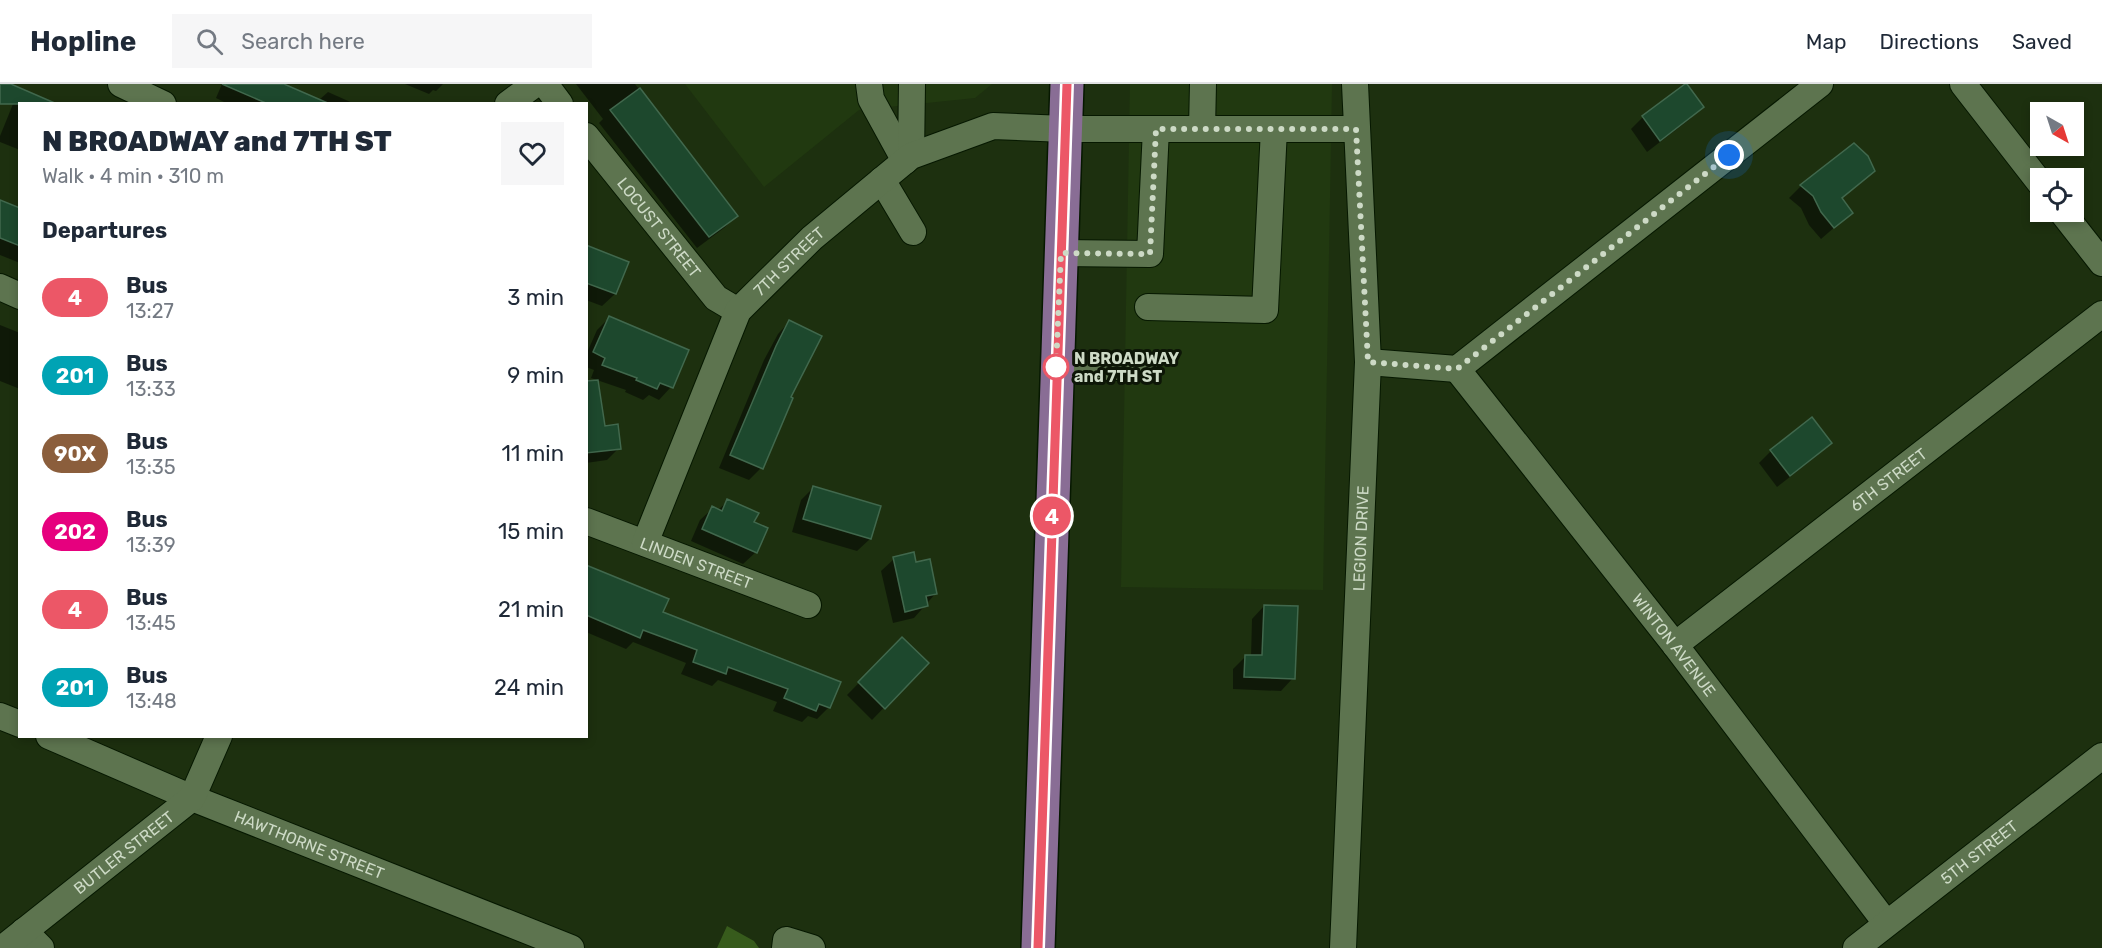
<!DOCTYPE html>
<meta charset="utf-8">
<style>
:root{--surface:#fff;--page:#f6f6f7;--text:#1f2937;--muted:#747a83;--line:#e0e1e3}
body{margin:0;font-family:Rubik,sans-serif;background:var(--page);color:var(--text);height:100vh;display:flex;flex-direction:column;font-size:22px;white-space:nowrap}
*{box-sizing:border-box;margin:0}
p{font-size:20px;color:var(--muted)}
.icon{flex:none;width:33px;height:33px;fill:none;stroke:currentColor;stroke-width:2;stroke-linecap:round;stroke-linejoin:round}
.map{position:relative;flex:1;overflow:hidden}
.drawer{position:absolute;left:18px;top:18px;width:570px;height:636px;display:flex;flex-direction:column;background:var(--surface);border-radius:0px;box-shadow:0 3px 9px #0003}
.drawer>*{flex:none}
.badge{padding:0 12px;border-radius:20px;font-size:21px;line-height:39px}
.needle{width:39px;rotate:141deg}
.fabs{position:absolute;left:2030px;top:18px;display:grid;gap:12px}
.fabs a{display:grid;place-items:center;width:54px;height:54px;border-radius:0px;background:var(--surface);box-shadow:0 3px 9px #0003;font-size:30px}
.you{position:absolute;width:30px;height:30px;margin:-15px;border:4px solid #fff;border-radius:50%;background:#1a73e8;box-shadow:0 0 0 9px #1a73e833}
.map>.badge{position:absolute;translate:-50% -50%;box-shadow:0 0 0 3px #fff}
h2{padding:0 24px;font-size:22px;line-height:54px}
.round{display:grid;place-items:center;flex:none;width:63px;height:63px;border-radius:0px;background:var(--page)}
.headline{display:flex;align-items:center;justify-content:space-between;height:102px;padding:0 24px}
h1{font-size:28px;font-weight:800;line-height:45px}
ul{padding:0;list-style:none}
li{display:flex;align-items:center;gap:18px;height:78px;padding:0 24px}
li div{flex:1}
li b{display:block;font-size:22px}
li em{font-style:normal}
li .badge{min-width:66px;font-weight:700;text-align:center}
header{display:flex;align-items:center;gap:36px;box-sizing:border-box;height:84px;padding:0 30px;background:var(--surface);border-bottom:2px solid var(--line)}
header strong{font-size:28px}
nav{display:flex;gap:33px;margin-inline-start:auto;font-size:21px}
.search{width:420px;height:54px;background:var(--page);display:flex;align-items:center;gap:15px;box-sizing:border-box;padding:0 21px;border-radius:0px;color:var(--muted);font-size:22px}
.map>svg:first-child{display:block}
.built{fill:#213910}
.green{fill:#375b1c}
.shadow{fill:#0007}
.building{fill:#1d482d;stroke:#41684d;stroke-width:1.5}
.lines{fill:none;stroke-linecap:round;stroke-linejoin:round}
.minor-casing{stroke:#061800;stroke-width:28}
.major-casing{stroke:#061800;stroke-width:36}
.minor{stroke:#5d744f;stroke-width:26}
.major{stroke:#896d95;stroke-width:33}
.line-casing{stroke:#fff;stroke-width:14}
.line{stroke:#ec5767;stroke-width:9}
.walk{stroke:#cddac6;stroke-width:6;stroke-dasharray:0 10.8}
.stop-dot{fill:#fff;stroke:#ec5767;stroke-width:3}
.labels{text-anchor:middle;stroke-width:6;stroke-linejoin:round;paint-order:stroke}
.street-label{font-size:16px;fill:#cddac6;stroke:#0d1607}
.stop-label{font-size:16px;font-weight:bold;fill:#cddac6;stroke:#0d1607;text-anchor:start}
</style>
<header>
<strong>Hopline</strong>
<div class="search"><svg class="icon" aria-label="search" viewBox="0 0 24 24"><circle cx="10" cy="10" r="6"/><path d="M15 15l6 6"/></svg>Search here</div>
<nav><a>Map</a><a>Directions</a><a>Saved</a></nav>
</header>
<div class="map">
<svg width="2102" height="864" viewBox="0 0 2102 864">
<rect width="100%" height="100%" fill="#1d300f"/>
<g class="built">
<polygon points="685,0 992,0 975,14 859,26 764,103"/>
<polygon points="1130,0 1332,0 1323,506 1121,503"/>
</g>
<polygon class="green" points="727,842 754,857 759,864 717,864"/>
<g class="shadow">
<polygon points="222,0 280,0 319,16 328,8 355,20 228,20 216,14"/>
<polygon points="405,0 443,0 436,7 433,6 429,10"/>
<polygon points="576,0 635,0 736,132 724,144 697,164 599,39 603,35"/>
<polygon points="13,20 20,20 20,66 0,58 0,52"/>
<polygon points="1702,23 1690,35 1647,68 1631,45 1643,33"/>
<polygon points="1874,87 1841,115 1851,129 1821,155 1809,141 1801,124 1789,114 1801,102"/>
<polygon points="0,117 20,125 20,179 0,171"/>
<polygon points="586,163 627,178 615,210 602,222 586,216"/>
<polygon points="609,234 671,303 659,316 649,311 643,316 625,308 626,306 591,294 594,286 586,283 586,271 597,246"/>
<polygon points="790,237 789,314 761,384 749,396 719,384 764,276 778,250"/>
<polygon points="0,241 20,249 20,305 0,297"/>
<polygon points="586,334 604,343 619,364 607,376 586,379"/>
<polygon points="1830,358 1818,371 1777,403 1759,379 1771,367"/>
<polygon points="813,404 879,423 870,455 857,467 792,448 801,416"/>
<polygon points="728,417 752,439 756,468 743,480 691,457 700,436 713,424 718,426"/>
<polygon points="894,475 936,509 914,534 893,539 881,487"/>
<polygon points="586,483 661,529 829,623 817,635 808,632 802,638 773,627 777,618 718,596 712,602 681,590 686,579 633,558 626,565 586,548"/>
<polygon points="1264,522 1293,594 1281,607 1233,605 1233,585 1246,572 1251,573 1252,535"/>
<polygon points="902,555 927,579 872,636 847,611"/>
</g>
<g class="building">
<polygon points="0,0 11,0 57,20 0,20"/>
<polygon points="222,0 284,0 330,20 268,20"/>
<polygon points="1685,0 1687,0 1704,23 1660,57 1642,32"/>
<polygon points="640,4 738,132 709,153 610,26"/>
<polygon points="1854,59 1868,72 1875,87 1842,114 1853,129 1834,144 1821,128 1813,112 1800,101"/>
<polygon points="0,116 20,124 20,162 0,154"/>
<polygon points="586,161 629,178 616,210 586,199"/>
<polygon points="609,232 689,266 673,304 660,299 657,305 636,296 637,294 602,281 605,274 593,268"/>
<polygon points="789,236 822,252 791,313 793,314 763,385 730,371 776,262"/>
<polygon points="598,296 605,342 618,340 621,365 586,369 586,297"/>
<polygon points="1812,333 1832,359 1790,392 1770,366"/>
<polygon points="813,402 881,422 871,455 803,435"/>
<polygon points="727,415 759,429 754,438 768,444 757,469 702,445 712,422 722,427"/>
<polygon points="914,468 916,478 930,475 937,510 926,512 928,522 905,528 893,473"/>
<polygon points="586,481 669,515 663,528 841,598 830,624 819,620 816,627 784,614 788,605 728,583 726,590 693,578 697,566 643,546 640,554 586,531"/>
<polygon points="1264,521 1298,522 1295,595 1244,593 1245,571 1262,571"/>
<polygon points="902,553 929,579 885,625 858,598"/>
</g>
<g class="lines">
<defs>
<g id="minor">
<polyline points="121,0 163,20"/>
<polyline points="545,0 560,20"/>
<polyline points="869,0 871,15 905,77"/>
<polyline points="1963,0 2040,99"/>
<polyline points="508,20 535,0"/>
<polyline points="1202,45 1203,0"/>
<path id="s1" d="M586 52 716 214 738 227"/>
<polyline points="911,72 912,0"/>
<polyline points="882,96 913,148"/>
<polyline points="2062,128 2102,179"/>
<polyline points="1061,169 1150,170 1156,45"/>
<polyline points="0,203 20,212"/>
<polyline points="1148,223 1265,226 1274,45"/>
<polyline points="1368,278 1457,285 1820,0"/>
<polyline points="1056,283 1144,283"/>
<path id="s2" d="M1457 285 1675 561 1886 839"/>
<path id="s3" d="M586 437 808 521"/>
<path id="s4" d="M645 459 738 227 812 154 911 72 993 42 1065 45H1356"/>
<path id="s5" d="M1675 561 2102 230"/>
<polyline points="0,632 20,640"/>
<path id="s6" d="M49 652 192 714 571 864"/>
<polyline points="24,847 41,864"/>
<path id="s7" d="M3 864 192 714 219 652"/>
<polyline points="785,864 786,856 812,864"/>
<path id="s8" d="M1343 864 1368 278 1355 0"/>
<path id="s9" d="M1856 864 2102 672"/>
</g>
<polyline id="major" points="1038,864 1067,0"/>
</defs>
<use href="#minor" class="minor-casing"/>
<use href="#major" class="major-casing"/>
<use href="#minor" class="minor"/>
<use href="#major" class="major"/>
</g>
<g class="lines">
<defs>
<polyline id="line" points="1038,864 1067,0"/>
</defs>
<use href="#line" class="line-casing"/>
<use href="#line" class="line"/>
<polyline class="walk" points="1056,283 1061,169 1150,170 1156,45 1356,45 1368,278 1457,285 1729,71"/>
</g>
<circle class="stop-dot" cx="1056" cy="283" r="12"/>
<g class="labels">
<g class="street-label">
<text dy="6" stroke="none"><textPath href="#s1" startOffset="117">LOCUST STREET</textPath></text>
<text dy="6" stroke="none"><textPath href="#s4" startOffset="321">7TH STREET</textPath></text>
<text dy="6" stroke="none"><textPath href="#s5" startOffset="270">6TH STREET</textPath></text>
<text dy="6" stroke="none"><textPath href="#s8" startOffset="410">LEGION DRIVE</textPath></text>
<text dy="6" stroke="none"><textPath href="#s3" startOffset="118">LINDEN STREET</textPath></text>
<text dy="6" stroke="none"><textPath href="#s2" startOffset="351">WINTON AVENUE</textPath></text>
<text dy="6" stroke="none"><textPath href="#s6" startOffset="282">HAWTHORNE STREET</textPath></text>
<text dy="6" stroke="none"><textPath href="#s7" startOffset="154">BUTLER STREET</textPath></text>
<text dy="6" stroke="none"><textPath href="#s9" startOffset="156">5TH STREET</textPath></text>
</g>
<g class="stop-label">
<text x="1074" y="280">N BROADWAY<tspan x="1074" dy="18">and 7TH ST</tspan></text>
</g>
</g>
</svg>
<div class="fabs">
<a><svg class="needle" viewBox="-14 -14 28 28"><path d="M0-13l5 13h-10z" fill="#e53935"/><path d="M0 13l5-13h-10z" fill="#747a83"/></svg></a>
<a><svg class="icon" aria-label="locate" viewBox="0 0 24 24"><circle cx="12" cy="12" r="6"/><path d="M12 2v4M12 18v4M2 12h4M18 12h4"/></svg></a>
</div>
<div class="you" style="left:1729px;top:71px"></div>
<b class="badge" style="left:1052px;top:432px;background:#ec5767;color:#fff">4</b>
<section class="drawer">
<div class="headline"><div><h1>N BROADWAY and 7TH ST</h1><p>Walk · 4 min · 310 m</p></div><a class="round"><svg class="icon" aria-label="heart" viewBox="0 0 24 24"><path d="M12 20l-8-8c-3-5 5-10 8-4 3-6 11-1 8 4z"/></svg></a></div>
<h2>Departures</h2>
<ul>
<li><span class="badge" style="background:#ec5767;color:#fff">4</span><div><b>Bus</b><p>13:27</p></div><em>3 min</em></li>
<li><span class="badge" style="background:#00a3b4;color:#fff">201</span><div><b>Bus</b><p>13:33</p></div><em>9 min</em></li>
<li><span class="badge" style="background:#8b5e3c;color:#fff">90X</span><div><b>Bus</b><p>13:35</p></div><em>11 min</em></li>
<li><span class="badge" style="background:#e6007e;color:#fff">202</span><div><b>Bus</b><p>13:39</p></div><em>15 min</em></li>
<li><span class="badge" style="background:#ec5767;color:#fff">4</span><div><b>Bus</b><p>13:45</p></div><em>21 min</em></li>
<li><span class="badge" style="background:#00a3b4;color:#fff">201</span><div><b>Bus</b><p>13:48</p></div><em>24 min</em></li>
</ul>
</section>
</div>
